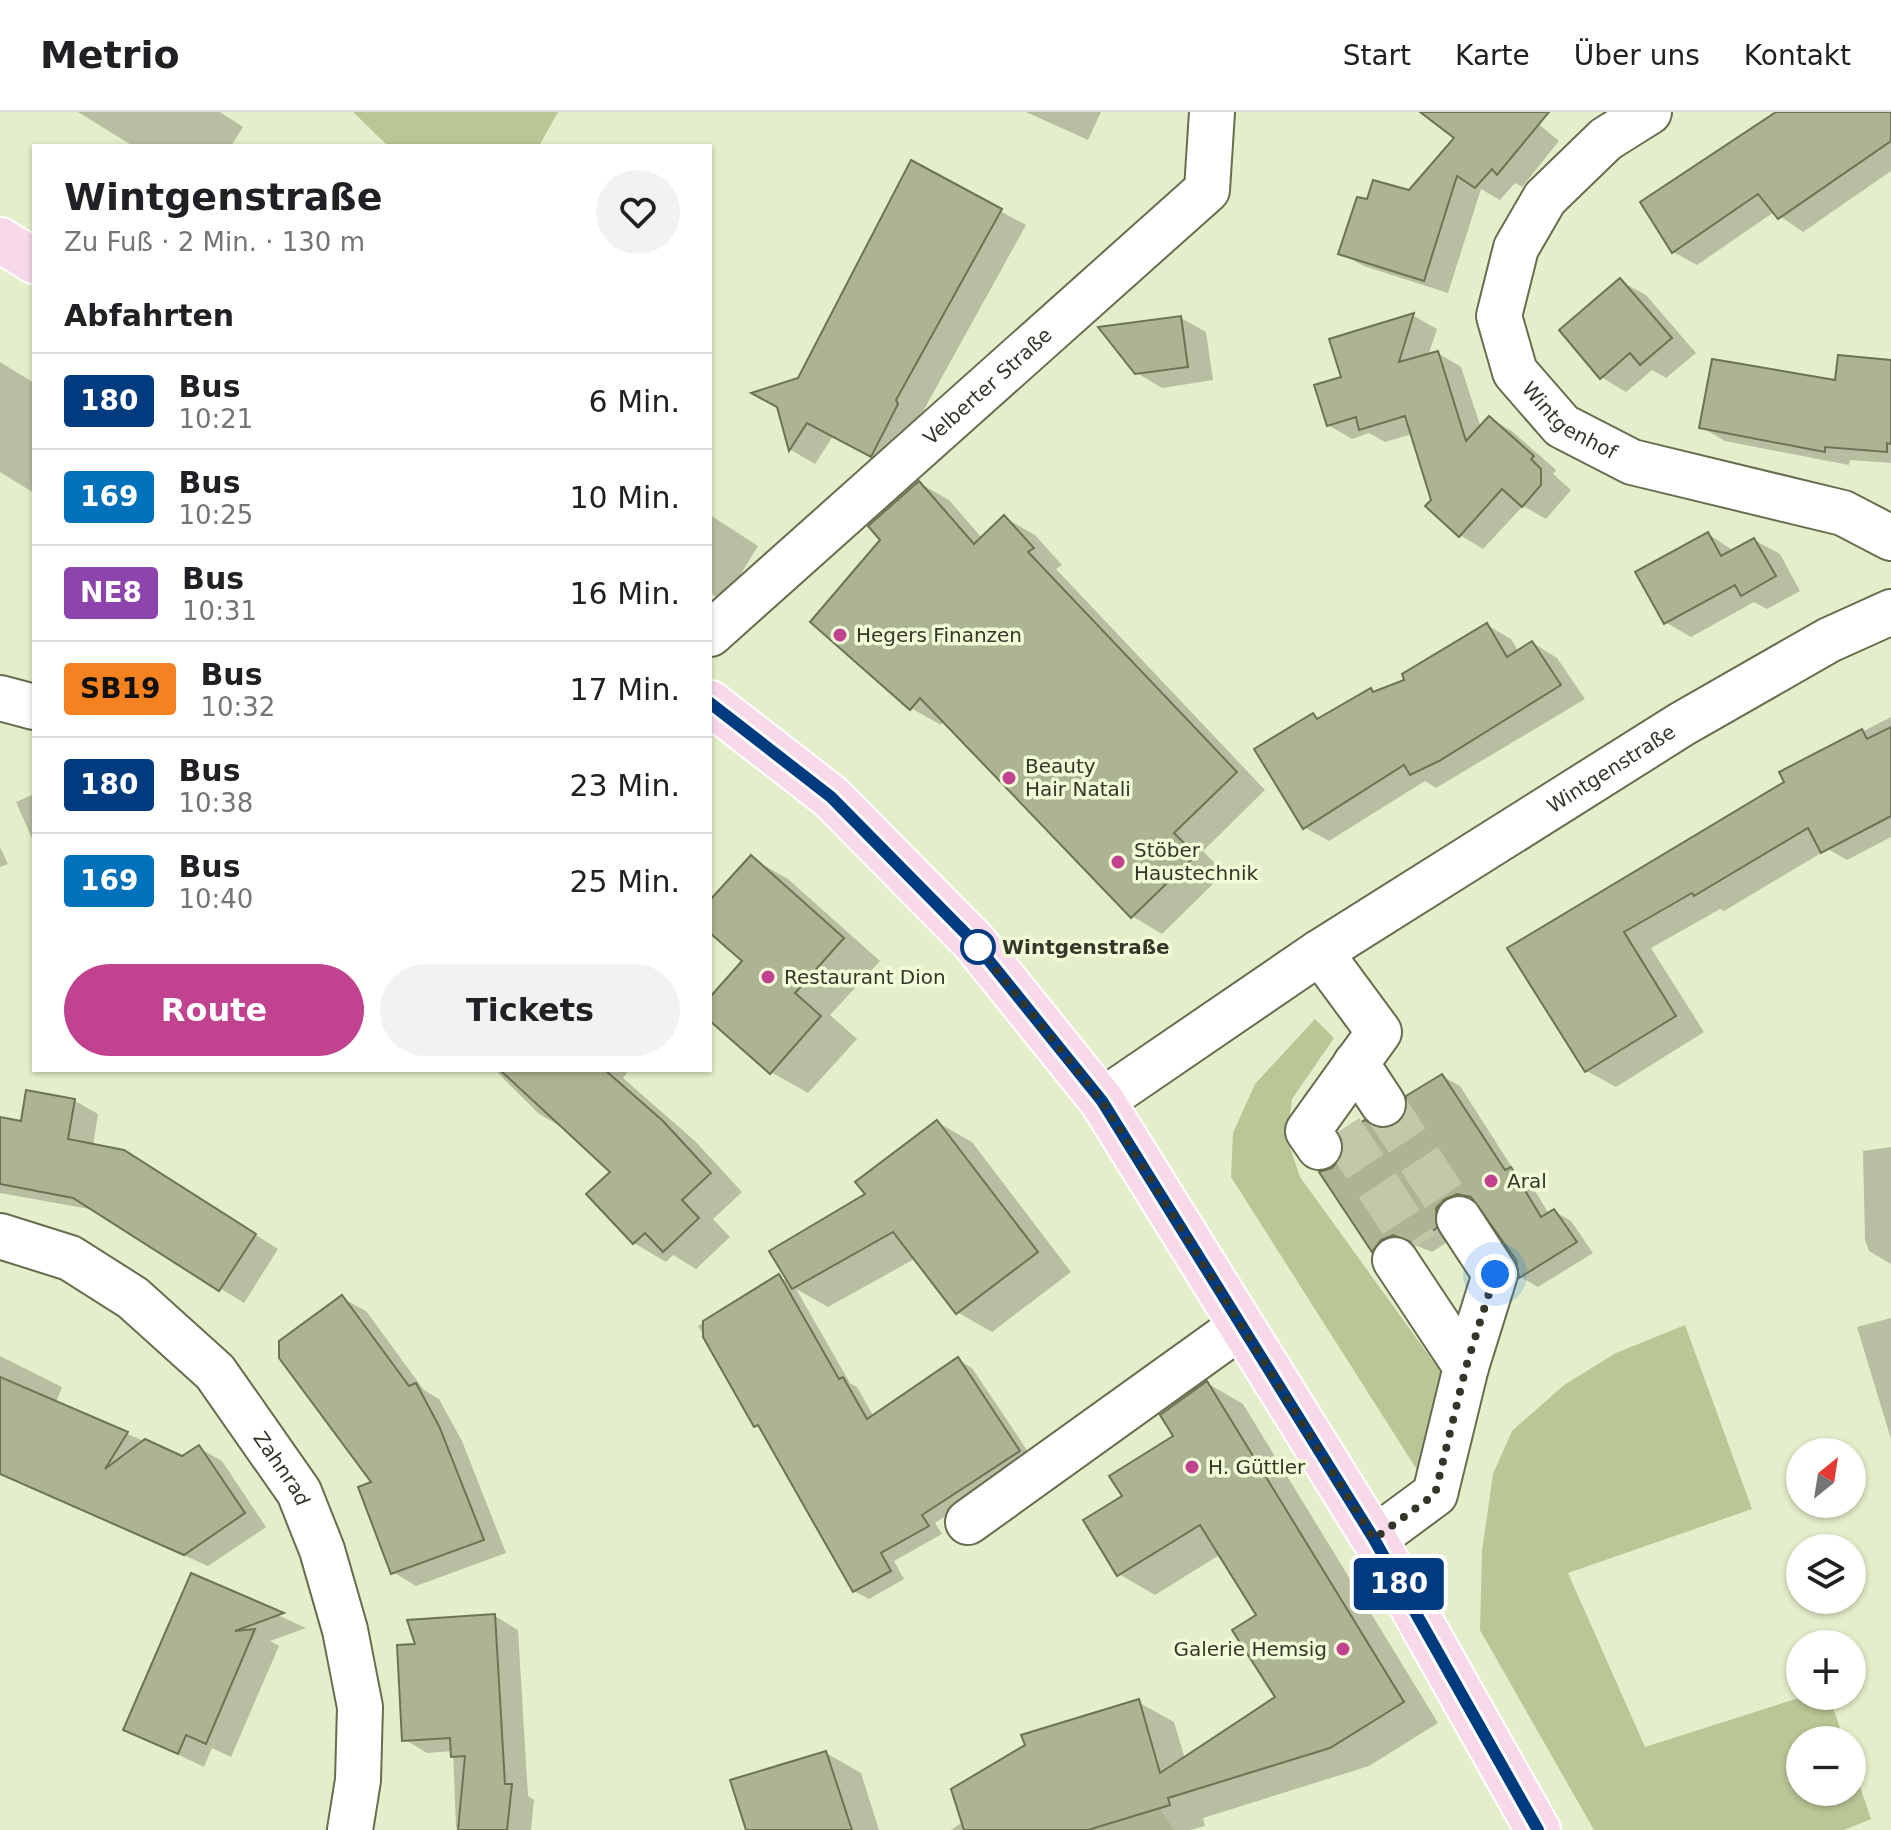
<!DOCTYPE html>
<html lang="de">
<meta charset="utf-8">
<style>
:root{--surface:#fff;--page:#f2f2f2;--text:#202124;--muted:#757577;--line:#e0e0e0;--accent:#c14390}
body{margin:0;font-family:"DejaVu Sans",sans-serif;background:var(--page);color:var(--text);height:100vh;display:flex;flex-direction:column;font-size:30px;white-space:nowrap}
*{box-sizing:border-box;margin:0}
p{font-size:26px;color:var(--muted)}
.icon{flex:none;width:44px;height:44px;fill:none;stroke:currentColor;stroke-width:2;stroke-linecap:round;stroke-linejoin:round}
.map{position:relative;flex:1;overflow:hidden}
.details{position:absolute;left:32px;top:32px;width:680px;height:928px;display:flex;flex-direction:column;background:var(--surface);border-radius:0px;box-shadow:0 2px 6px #0004}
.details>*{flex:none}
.badge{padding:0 16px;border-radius:6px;font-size:28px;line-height:52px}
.needle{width:52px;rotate:30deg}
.buttons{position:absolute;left:1786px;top:1326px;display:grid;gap:16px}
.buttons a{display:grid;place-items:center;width:80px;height:80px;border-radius:50%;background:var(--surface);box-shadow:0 2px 6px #0004;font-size:40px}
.you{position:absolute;width:40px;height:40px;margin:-20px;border:6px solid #fff;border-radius:50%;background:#1a73e8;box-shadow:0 0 0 12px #1a73e833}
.map>.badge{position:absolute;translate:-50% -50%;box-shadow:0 0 0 4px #fff}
h2{padding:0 32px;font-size:30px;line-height:72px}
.round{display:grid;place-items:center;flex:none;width:84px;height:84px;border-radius:42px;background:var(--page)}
.head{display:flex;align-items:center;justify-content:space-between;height:136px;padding:0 32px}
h1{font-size:38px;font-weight:700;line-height:60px}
.action{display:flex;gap:16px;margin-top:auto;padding:16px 32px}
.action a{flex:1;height:92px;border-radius:48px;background:var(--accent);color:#fff;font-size:32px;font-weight:700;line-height:92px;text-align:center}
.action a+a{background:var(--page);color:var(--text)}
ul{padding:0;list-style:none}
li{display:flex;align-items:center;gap:24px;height:96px;padding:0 32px;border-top:2px solid var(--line)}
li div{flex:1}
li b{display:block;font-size:30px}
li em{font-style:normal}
li .badge{min-width:88px;font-weight:700;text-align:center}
header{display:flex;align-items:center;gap:48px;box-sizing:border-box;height:112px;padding:0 40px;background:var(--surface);border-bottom:2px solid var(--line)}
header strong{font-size:38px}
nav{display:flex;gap:44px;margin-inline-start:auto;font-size:28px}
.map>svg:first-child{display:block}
.built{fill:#d7e2b8}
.green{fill:#bac696}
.shadow{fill:#0003}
.building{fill:#acb493;stroke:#6c7454;stroke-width:2}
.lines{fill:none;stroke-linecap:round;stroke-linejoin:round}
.minor-tunnel{stroke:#c1c9aa;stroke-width:44;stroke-dasharray:44 22;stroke-linecap:butt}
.minor-casing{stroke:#676e4f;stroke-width:48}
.major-casing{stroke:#fff;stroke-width:48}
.minor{stroke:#fff;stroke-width:44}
.major{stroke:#f8d9e9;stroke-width:44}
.line-casing{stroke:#fff;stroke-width:18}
.line{stroke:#003b80;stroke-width:12}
.walk{stroke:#333628;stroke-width:8;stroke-dasharray:0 14.4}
.poi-dot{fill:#c14390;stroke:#f2fbd7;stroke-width:3}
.stop-dot{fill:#fff;stroke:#003b80;stroke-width:4}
.labels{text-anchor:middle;stroke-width:7;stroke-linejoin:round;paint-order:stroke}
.street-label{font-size:20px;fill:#333628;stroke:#f2fbd7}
.poi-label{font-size:20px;fill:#333628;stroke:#f2fbd7;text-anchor:start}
.stop-label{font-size:20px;font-weight:bold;fill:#333628;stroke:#f2fbd7;text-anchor:start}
</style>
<header>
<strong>Metrio</strong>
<nav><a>Start</a><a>Karte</a><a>Über uns</a><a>Kontakt</a></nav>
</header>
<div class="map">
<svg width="1891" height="1718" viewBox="0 0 1891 1718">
<rect width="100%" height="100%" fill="#e5eeca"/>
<polygon class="built" points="1152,1684 1174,1718 1054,1718"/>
<g class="green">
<polygon points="353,0 558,0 539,34 388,34"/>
<polygon points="1315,907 1334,926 1292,987 1287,1026 1300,1065 1443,1263 1426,1372 1231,1065 1233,1021 1255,972"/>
<polygon points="1685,1213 1752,1397 1568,1461 1645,1635 1805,1584 1829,1584 1844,1628 1800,1628 1800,1680 1852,1680 1852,1651 1871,1707 1844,1718 1594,1718 1480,1518 1482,1439 1493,1362 1512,1319 1564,1273 1616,1241"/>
</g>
<g class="shadow">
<polygon points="78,0 220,0 243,15 231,34 133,34"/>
<polygon points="1026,0 1101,0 1088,28"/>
<polygon points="1423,0 1524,0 1559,29 1522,75 1515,71 1500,88 1481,77 1448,181 1364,154 1340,141 1368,90 1410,81 1457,26"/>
<polygon points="1780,0 1891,0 1891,59 1803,120 1774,100 1697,153 1673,140"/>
<polygon points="912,51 1026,113 921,303 923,308 896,358 833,324 815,352 791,338 779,295 799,267"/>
<polygon points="1620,169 1646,183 1696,241 1666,266 1652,258 1626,280 1601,265"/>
<polygon points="1414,204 1437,217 1428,244 1438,241 1461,255 1481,316 1490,306 1513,320 1556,358 1553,362 1571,378 1546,407 1523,394 1483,437 1460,423 1434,388 1412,322 1385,330 1369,321 1352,327 1328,313 1343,266 1332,228"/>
<polygon points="1181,206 1206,220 1213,268 1162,276 1137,261"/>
<polygon points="0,250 34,271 34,381 0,360"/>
<polygon points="1891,250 1891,351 1850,348 1849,353 1725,329 1701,315"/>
<polygon points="919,371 949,388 982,426 1005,406 1035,423 1062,453 1056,457 1265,678 1203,739 1224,761 1162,822 1132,804 944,609 941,613 911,596 882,428"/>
<polygon points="710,403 758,434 724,489 710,481"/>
<polygon points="1708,422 1734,439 1754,428 1780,442 1800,479 1767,497 1754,490 1691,525 1665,510"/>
<polygon points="1487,513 1511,527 1519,540 1533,531 1557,546 1585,587 1436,676 1425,669 1329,729 1304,715 1313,603 1320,607 1371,579 1376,581 1406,569"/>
<polygon points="1891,605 1891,725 1847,748 1828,737 1724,799 1720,797 1651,836 1704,920 1616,975 1587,959 1509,836 1787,671 1782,661"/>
<polygon points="34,682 34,731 16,690"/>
<polygon points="0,735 8,752 0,755"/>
<polygon points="751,746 788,767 880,849 830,903 857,927 808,981 771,960 710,906 710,888 745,849 710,818 710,791"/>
<polygon points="495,958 629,958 623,966 696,1030 742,1080 713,1107 730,1125 696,1157 673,1143 666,1150 634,1131 613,1060 570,1020 539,1002"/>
<polygon points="1442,964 1460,974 1515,1060 1528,1067 1549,1102 1554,1099 1571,1109 1593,1141 1538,1175 1521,1165 1518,1148 1476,1091 1463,1096 1454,1126 1432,1140 1412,1132 1398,1137 1390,1149 1373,1139 1322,1061 1334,1058 1384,1019 1397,1015"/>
<polygon points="75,989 98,1002 93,1034 148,1054 278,1137 244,1191 95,1098 0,1081 0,1007 22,1011"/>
<polygon points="937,1010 972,1030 1071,1160 992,1220 957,1200 916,1146 828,1195 796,1177 850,1271 857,1275 874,1305 958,1248 972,1256 1033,1347 935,1411 942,1422 894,1449 904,1467 869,1487 854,1479 764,1318 756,1313 698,1214 779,1165 791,1171"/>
<polygon points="1891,1035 1891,1152 1869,1139 1865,1128 1863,1039"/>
<polygon points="342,1186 366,1199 424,1278 439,1287 462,1329 506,1441 416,1474 393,1460"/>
<polygon points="1891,1206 1891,1327 1857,1215"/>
<polygon points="0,1244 62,1275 56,1291 183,1346 199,1336 222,1349 266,1415 208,1454 0,1361"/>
<polygon points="1207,1271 1243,1292 1438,1611 1369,1654 1203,1706 1205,1714 1190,1718 951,1718 1138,1590 1174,1610 1185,1647 1278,1586 1259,1504 1221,1442 1155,1483 1119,1462 1124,1385 1176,1325"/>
<polygon points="192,1464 306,1516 270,1529 279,1534 231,1645 212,1636 204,1655 125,1617"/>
<polygon points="495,1504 518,1518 528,1684 534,1688 531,1718 461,1718 456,1715 453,1639 427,1641 404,1627 418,1534"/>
<polygon points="826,1641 861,1661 879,1718 748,1718"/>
</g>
<g class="building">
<polygon points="1420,0 1549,0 1497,63 1492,57 1475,76 1457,64 1424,169 1338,142 1357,85 1367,87 1373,68 1409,78 1454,26"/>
<polygon points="1776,0 1891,0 1891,29 1778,107 1758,82 1672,141 1640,90"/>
<polygon points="911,48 1002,97 896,288 898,292 871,345 807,311 789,339 777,295 751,281 798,266"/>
<polygon points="1620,166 1672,226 1640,253 1630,241 1600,267 1559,218"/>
<polygon points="1414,201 1399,250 1438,239 1466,329 1489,304 1534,344 1531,347 1541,357 1541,373 1522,395 1502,377 1459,425 1425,394 1431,388 1405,304 1359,318 1356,305 1327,314 1314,273 1341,265 1329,227"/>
<polygon points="1181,204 1188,255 1135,262 1098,215"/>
<polygon points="1838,243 1891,248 1891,332 1887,331 1887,340 1825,335 1825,340 1699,316 1712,247 1835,268"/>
<polygon points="919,369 974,432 1004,403 1034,436 1028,440 1237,660 1174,721 1196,743 1131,806 920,586 910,598 810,510 880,428 868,414"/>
<polygon points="1708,420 1721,444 1754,426 1776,464 1741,484 1735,473 1664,512 1635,460"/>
<polygon points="1487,511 1507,545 1532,529 1561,573 1439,649 1410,663 1404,653 1303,717 1254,637 1313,601 1317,607 1371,576 1373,580 1404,568 1402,562"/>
<polygon points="1891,615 1891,704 1821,741 1808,716 1694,784 1692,781 1624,820 1676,904 1585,960 1507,836 1784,670 1779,660 1862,617 1867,627"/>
<polygon points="751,743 844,826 795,881 821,904 770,962 710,909 710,885 742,849 710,821 710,788"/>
<polygon points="500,958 605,958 663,1009 711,1061 682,1088 699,1106 663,1140 645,1121 633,1132 586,1082 610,1060"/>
<polygon points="1442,962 1505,1058 1511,1055 1541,1105 1554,1097 1577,1130 1519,1166 1516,1148 1471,1085 1457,1082 1445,1087 1436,1096 1437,1116 1413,1131 1393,1123 1381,1128 1372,1140 1319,1060 1332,1056 1341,1046 1344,1034 1341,1023 1365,1008 1384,1017 1396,1013 1406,1002 1406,984"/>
<polygon points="26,978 75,987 68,1027 124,1038 256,1122 219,1179 73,1086 0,1072 0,1005 21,1009"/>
<polygon points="937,1008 1038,1140 956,1202 893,1120 792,1177 769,1139 865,1082 855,1070"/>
<polygon points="779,1162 839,1267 843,1265 867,1307 958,1245 1020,1339 922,1403 929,1414 881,1441 891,1459 853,1480 758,1313 754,1315 703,1225 703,1209"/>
<polygon points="342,1183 409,1274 416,1271 439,1314 484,1428 391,1462 358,1375 371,1370 279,1246 279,1229"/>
<polygon points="0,1265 128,1320 105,1357 145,1327 182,1344 199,1333 245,1401 184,1443 0,1362"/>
<polygon points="1207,1269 1404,1590 1330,1636 1168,1686 1170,1693 1088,1718 964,1718 951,1677 1025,1633 1021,1623 1139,1587 1160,1661 1275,1585 1232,1518 1256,1503 1200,1413 1117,1464 1083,1408 1122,1384 1109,1364 1173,1324 1160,1303"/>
<polygon points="191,1461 284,1501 235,1519 255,1517 206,1632 186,1623 178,1642 123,1618"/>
<polygon points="495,1502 505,1672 512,1672 507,1718 458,1718 465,1644 451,1645 450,1626 402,1629 397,1533 415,1532 407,1508"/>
<polygon points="826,1639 852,1718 746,1718 730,1668"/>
</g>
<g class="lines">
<g class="minor-tunnel">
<polyline points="1383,992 1459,1107"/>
<polyline points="1341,1018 1417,1134"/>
</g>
<defs>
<g id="minor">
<path id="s1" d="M1649 0 1606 27 1545 86 1516 136 1499 204 1515 260 1562 314 1632 350 1843 401 1891 426"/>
<path id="s2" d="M710 522 1207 78 1212 0"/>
<polyline points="0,586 34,595"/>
<polyline points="1356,951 1383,992"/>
<path id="s3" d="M1102 989 1320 840 1682 612 1829 528 1891 500"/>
<polyline points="1319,1035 1308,1019 1379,920 1320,840"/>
<polyline points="1459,1107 1495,1162 1466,1255"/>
<path id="s4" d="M0 1124 70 1146 133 1186 215 1260 299 1380 322 1438 345 1518 360 1595 358 1668 350 1718"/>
<polyline points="968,1410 1241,1214"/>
<polyline points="1374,1427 1435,1382 1466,1255 1395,1148"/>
</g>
<g id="major">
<polyline points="0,128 34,149"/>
<polyline points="710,591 831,685 974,830 1102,989 1374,1427 1538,1718"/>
</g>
</defs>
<use href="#minor" class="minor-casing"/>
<use href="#major" class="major-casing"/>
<use href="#minor" class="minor"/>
<use href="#major" class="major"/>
</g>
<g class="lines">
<defs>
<polyline id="line" points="710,591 831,685 974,830 1102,989 1374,1427 1538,1718"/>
</defs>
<use href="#line" class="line-casing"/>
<use href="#line" class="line"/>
<polyline class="walk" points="978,835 974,830 1102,989 1374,1427 1435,1382 1466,1255 1495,1162"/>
</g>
<g class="poi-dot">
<circle cx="840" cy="523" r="8"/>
<circle cx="1009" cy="666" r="8"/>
<circle cx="1118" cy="750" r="8"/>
<circle cx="768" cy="865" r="8"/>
<circle cx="1491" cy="1069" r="8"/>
<circle cx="1192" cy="1355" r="8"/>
<circle cx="1343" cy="1537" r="8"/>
</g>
<circle class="stop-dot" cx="978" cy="835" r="16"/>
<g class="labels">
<g class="street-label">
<text dy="7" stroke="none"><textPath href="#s2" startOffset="372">Velberter Straße</textPath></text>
<text dy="7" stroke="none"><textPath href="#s1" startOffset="396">Wintgenhof</textPath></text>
<text dy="7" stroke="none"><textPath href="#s3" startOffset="608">Wintgenstraße</textPath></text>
<text dy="7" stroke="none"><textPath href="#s4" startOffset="376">Zahnrad</textPath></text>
</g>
<g class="poi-label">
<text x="856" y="530">Hegers Finanzen</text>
<text x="1025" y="661">Beauty<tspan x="1025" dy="23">Hair Natali</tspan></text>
<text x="1134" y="745">Stöber<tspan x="1134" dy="23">Haustechnik</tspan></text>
<text x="784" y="872">Restaurant Dion</text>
<text x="1507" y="1076">Aral</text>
<text x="1208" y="1362">H. Güttler</text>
<text x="1327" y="1544" text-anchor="end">Galerie Hemsig</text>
</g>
<g class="stop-label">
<text x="1002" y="842">Wintgenstraße</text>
</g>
</g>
</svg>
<div class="buttons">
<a><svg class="needle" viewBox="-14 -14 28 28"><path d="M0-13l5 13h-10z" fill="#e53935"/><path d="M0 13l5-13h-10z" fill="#757577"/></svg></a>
<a><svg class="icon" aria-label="layers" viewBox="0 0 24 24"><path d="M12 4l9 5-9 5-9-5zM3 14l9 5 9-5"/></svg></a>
<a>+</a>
<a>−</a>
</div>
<div class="you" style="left:1495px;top:1162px"></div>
<b class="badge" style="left:1399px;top:1472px;background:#003b80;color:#fff">180</b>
<section class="details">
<div class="head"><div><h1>Wintgenstraße</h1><p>Zu Fuß · 2 Min. · 130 m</p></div><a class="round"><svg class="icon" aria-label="heart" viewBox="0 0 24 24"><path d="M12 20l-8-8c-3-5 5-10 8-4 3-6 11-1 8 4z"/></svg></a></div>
<h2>Abfahrten</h2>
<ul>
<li><span class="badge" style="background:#003b80;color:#fff">180</span><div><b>Bus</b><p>10:21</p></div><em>6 Min.</em></li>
<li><span class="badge" style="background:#0072bc;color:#fff">169</span><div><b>Bus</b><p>10:25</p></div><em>10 Min.</em></li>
<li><span class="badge" style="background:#8e44ad;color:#fff">NE8</span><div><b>Bus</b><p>10:31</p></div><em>16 Min.</em></li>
<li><span class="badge" style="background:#f58220;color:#111">SB19</span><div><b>Bus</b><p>10:32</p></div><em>17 Min.</em></li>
<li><span class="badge" style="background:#003b80;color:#fff">180</span><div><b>Bus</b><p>10:38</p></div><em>23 Min.</em></li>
<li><span class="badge" style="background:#0072bc;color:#fff">169</span><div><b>Bus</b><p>10:40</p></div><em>25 Min.</em></li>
</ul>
<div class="action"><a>Route</a><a>Tickets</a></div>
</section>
</div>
